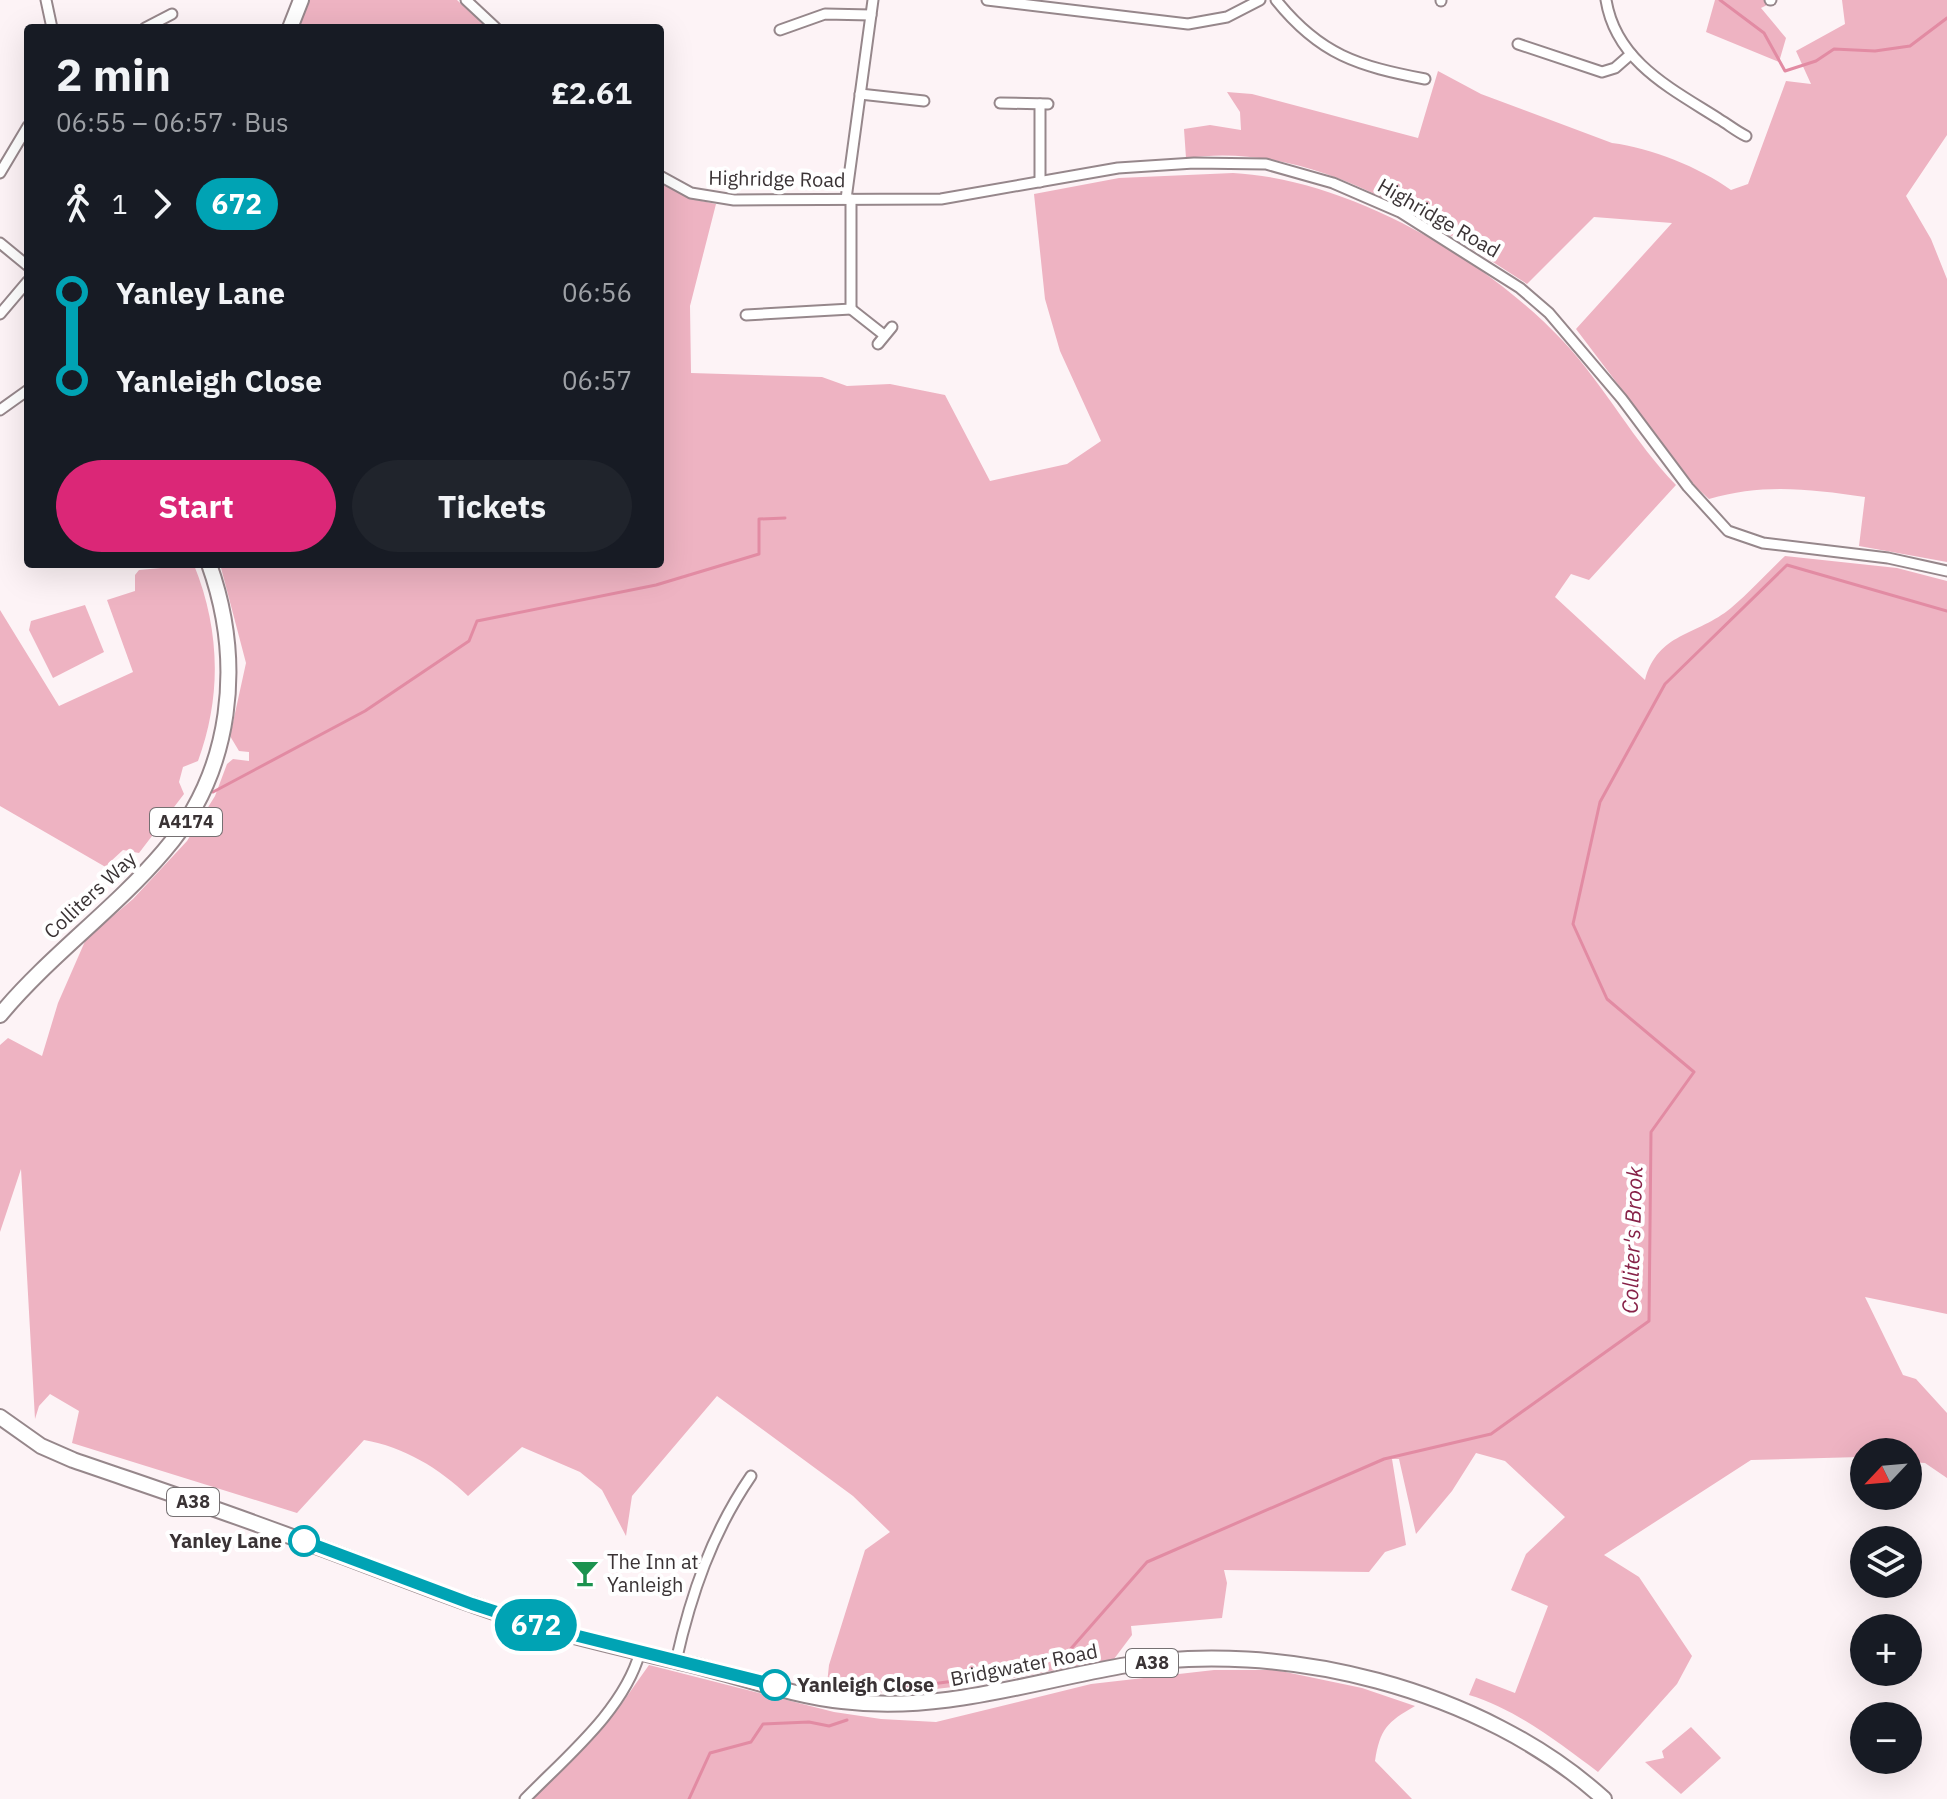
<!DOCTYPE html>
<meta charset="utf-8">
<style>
:root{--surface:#171b24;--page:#20242c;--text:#f1f3f6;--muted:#9ea1a6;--accent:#db2777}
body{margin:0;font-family:"IBM Plex Sans",sans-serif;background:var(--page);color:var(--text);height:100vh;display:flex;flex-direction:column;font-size:30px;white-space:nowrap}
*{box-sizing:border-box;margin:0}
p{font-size:26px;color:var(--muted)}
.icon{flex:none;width:44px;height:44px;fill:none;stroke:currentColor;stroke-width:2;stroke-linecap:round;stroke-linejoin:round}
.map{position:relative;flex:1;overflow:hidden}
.sheet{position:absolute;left:24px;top:24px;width:640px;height:544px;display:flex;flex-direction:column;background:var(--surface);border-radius:8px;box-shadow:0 8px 32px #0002}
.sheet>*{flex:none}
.badge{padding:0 16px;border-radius:26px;font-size:28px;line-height:52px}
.needle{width:52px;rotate:244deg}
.buttons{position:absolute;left:1850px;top:1438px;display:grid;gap:16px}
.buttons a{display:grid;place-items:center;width:72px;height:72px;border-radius:50%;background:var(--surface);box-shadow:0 8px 32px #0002;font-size:40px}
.map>.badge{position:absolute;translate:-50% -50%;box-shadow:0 0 0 4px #fff}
.legs{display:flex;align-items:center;gap:12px;height:88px;padding:0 32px;font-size:26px}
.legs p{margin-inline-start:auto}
.summary{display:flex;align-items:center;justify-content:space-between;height:136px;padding:0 32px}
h1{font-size:44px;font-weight:800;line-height:60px}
.action{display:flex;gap:16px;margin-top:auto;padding:16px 32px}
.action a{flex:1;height:92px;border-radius:48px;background:var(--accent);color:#fff;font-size:32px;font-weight:800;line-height:92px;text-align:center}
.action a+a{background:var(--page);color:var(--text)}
ul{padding:0 32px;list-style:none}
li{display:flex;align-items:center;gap:28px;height:88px;font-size:30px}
li i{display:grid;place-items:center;width:12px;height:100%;margin:0 10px;background:currentColor}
li i::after{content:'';width:20px;height:20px;margin:-10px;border:6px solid;border-radius:50%;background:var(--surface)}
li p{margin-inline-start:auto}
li:first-child i{background:linear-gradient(#0000 50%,currentColor 0)}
li:last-child i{background:linear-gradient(currentColor 50%,#0000 0)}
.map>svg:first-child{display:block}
.green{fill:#eeb3c2}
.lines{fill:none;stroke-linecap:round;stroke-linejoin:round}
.stream{stroke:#e28ba3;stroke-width:3}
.minor-casing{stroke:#96878b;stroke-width:13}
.trunk-casing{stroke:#96878b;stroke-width:18}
.minor{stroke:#fff;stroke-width:9}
.trunk{stroke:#fff;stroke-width:14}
.line-1-casing{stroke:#fff;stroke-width:18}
.line-1{stroke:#00a3b4;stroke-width:12}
.stop-1-dot{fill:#fff;stroke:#00a3b4;stroke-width:4}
.labels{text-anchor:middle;stroke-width:8;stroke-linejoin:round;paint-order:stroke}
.shield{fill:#fff;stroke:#757072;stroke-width:2}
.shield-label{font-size:18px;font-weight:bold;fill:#3a3335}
.street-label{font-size:20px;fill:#3a3335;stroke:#fff}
.stop-label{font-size:20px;font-weight:bold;fill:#3a3335;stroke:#fff;text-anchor:end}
.poi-label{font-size:20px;fill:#3a3335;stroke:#fff;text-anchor:start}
.water-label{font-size:22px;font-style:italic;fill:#872248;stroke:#fff}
</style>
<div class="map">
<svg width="1947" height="1799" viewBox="0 0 1947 1799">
<rect width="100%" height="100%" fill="#fdf3f6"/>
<g class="green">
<polygon points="308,0 457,0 487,28 297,28"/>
<polygon points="1715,0 1767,0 1769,4 1761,8 1786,38 1779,62 1706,32"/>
<path d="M1842 0H1947V135L1906 196 1931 239 1947 279V562L1859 546 1865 497C1810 489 1763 483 1709 499L1695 486 1576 329 1672 223 1594 217 1527 284C1426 219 1312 140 1186 158L1184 129 1210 125 1241 130 1240 112 1227 92 1252 94 1418 138 1438 71 1481 94 1612 143C1651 148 1699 167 1731 190L1748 184 1786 81 1811 84 1796 51 1845 24Z"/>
<path d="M1233 173C1348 179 1485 258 1563 341 1605 386 1634 442 1676 485L1589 580 1571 574 1555 597 1645 680C1658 632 1697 636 1731 608 1750 592 1767 573 1785 556L1897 568 1947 581V1314L1865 1297 1903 1375 1916 1379 1947 1413V1478L1925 1463 1908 1462V1452H1864V1460L1860 1457 1751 1460 1604 1555 1639 1577 1692 1656 1677 1684 1598 1772C1559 1743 1516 1709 1469 1695L1476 1678 1515 1693 1548 1606 1511 1590 1526 1554 1565 1517 1505 1461 1476 1453 1452 1491 1416 1534 1399 1459H1392L1406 1545 1385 1552 1369 1572 1224 1570 1227 1583 1222 1618 1131 1626 1132 1635 1114 1659 987 1683 893 1694 827 1684 829 1665 865 1550 890 1532 853 1496 717 1396 632 1496 626 1536 602 1490 580 1472 522 1447 468 1496C439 1468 404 1447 364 1440L297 1513 72 1443 79 1411 50 1394 39 1406 35 1419 21 1169 0 1232V1045L8 1038 42 1056 58 1003 86 939 133 899 187 841 215 796 227 764 233 759 249 761V752L239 751 230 736 246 663 220 564H660V182L697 200 716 204 690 306 691 373 822 377 847 386 890 384 945 395 990 481 1067 464 1101 441 1060 351 1045 299 1034 194 1119 178Z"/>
<path d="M194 565C220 629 222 696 198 761L183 767 179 782 184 794 139 853 123 850 110 862 109 869 0 806V610L59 706 133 672 107 600 135 591V575L139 570Z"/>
<polygon points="85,605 104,652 53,678 29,630 31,621"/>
<path d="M649 1665 834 1712 881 1719 936 1722 1091 1684 1214 1670H1276L1362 1688 1415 1706C1387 1722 1380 1729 1375 1761L1412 1799H532L620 1706Z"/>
<polygon points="1691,1727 1721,1758 1681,1794 1645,1762 1664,1758 1662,1751"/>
</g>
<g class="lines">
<g class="stream">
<polyline points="1720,0 1764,33 1785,71 1816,61 1834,49 1875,51 1910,46 1947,18"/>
<polyline points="213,792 365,711 469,641 477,621 656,585 759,554 759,519 785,518"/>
<polyline points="859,1687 925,1685 1019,1672 1068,1652 1147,1562 1384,1459 1491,1434 1649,1321 1651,1132 1694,1072 1607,999 1573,924 1600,802 1665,684 1787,565 1947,611"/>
<polyline points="689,1799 710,1753 751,1742 763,1724 809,1722 829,1726 847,1720"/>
</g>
<defs>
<g id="minor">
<polyline points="46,0 52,28"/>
<polyline points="466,0 496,28"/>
<polyline points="987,0 1188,24 1227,17 1260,0"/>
<path d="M1276 0C1320 55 1358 66 1425 79"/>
<path d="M1606 0C1616 62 1672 89 1719 119 1729 125 1736 131 1746 136"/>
<polyline points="1770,0 1771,0"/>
<polyline points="1441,1 1441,0"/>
<polyline points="145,28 172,14"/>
<polyline points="780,30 825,14 871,15"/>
<polyline points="1518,44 1602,72 1615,68 1631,54"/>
<polyline points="860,94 924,101"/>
<polyline points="1000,103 1048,104"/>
<polyline points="1040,104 1040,182"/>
<polyline points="0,173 28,126"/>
<polyline points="660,176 691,193 734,200 941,199 1118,168 1194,163 1266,164 1333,183 1400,212 1520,288 1549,313 1622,399 1688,487 1728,531 1763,543 1888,558 1947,571"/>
<polyline points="846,199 873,0"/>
<polyline points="0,243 28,266"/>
<polyline points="851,309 884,335"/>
<polyline points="0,314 28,281"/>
<polyline points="746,315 851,309 851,199"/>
<polyline points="878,344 892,327"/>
<polyline points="0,410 28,390"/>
<path d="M676 1661C691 1594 712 1533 751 1476"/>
<path d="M525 1799C566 1757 624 1710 640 1652"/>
</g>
<g id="trunk">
<polyline points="290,28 301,0"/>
<path d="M0 1015C50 955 114 910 164 851 233 771 244 662 209 564"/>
<path d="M0 1417 41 1446 73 1460C154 1488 236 1515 316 1546 392 1574 467 1605 544 1628 593 1642 644 1653 693 1665 742 1677 793 1696 842 1701 939 1713 1027 1683 1121 1666 1282 1638 1483 1689 1604 1799"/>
</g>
</defs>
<use href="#minor" class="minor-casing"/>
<use href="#trunk" class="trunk-casing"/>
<use href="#minor" class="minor"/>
<use href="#trunk" class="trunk"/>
</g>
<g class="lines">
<defs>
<polyline id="line-1" points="304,1541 472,1604 546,1628 775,1685"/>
</defs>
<use href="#line-1" class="line-1-casing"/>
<use href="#line-1" class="line-1"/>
</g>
<defs>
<symbol id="bar-bare" viewBox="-9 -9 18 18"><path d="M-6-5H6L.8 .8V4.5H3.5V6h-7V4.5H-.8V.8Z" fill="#1b934f" stroke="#fff" stroke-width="2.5" paint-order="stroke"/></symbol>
</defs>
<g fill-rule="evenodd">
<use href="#bar-bare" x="565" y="1553" width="40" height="40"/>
</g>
<g class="stop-1-dot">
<circle cx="304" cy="1541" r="14"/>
<circle cx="775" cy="1685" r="14"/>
</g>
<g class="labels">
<g class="shield">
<rect x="150" y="808" width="72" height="28" rx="6"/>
<rect x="167" y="1488" width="52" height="28" rx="6"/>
<rect x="1126" y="1649" width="52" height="28" rx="6"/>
</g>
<g class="shield-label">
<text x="186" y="828">A4174</text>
<text x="193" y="1508">A38</text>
<text x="1152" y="1669">A38</text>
</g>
<g class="street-label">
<text transform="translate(777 179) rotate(1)" y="7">Highridge Road</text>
<text transform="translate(1439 218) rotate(30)" y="7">Highridge Road</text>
<text transform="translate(90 895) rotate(-43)" y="7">Colliters Way</text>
<text transform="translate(1024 1665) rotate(-11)" y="7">Bridgwater Road</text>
</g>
<g class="stop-label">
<text x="282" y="1548">Yanley Lane</text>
<text x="797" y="1692" text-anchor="start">Yanleigh Close</text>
</g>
<g class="poi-label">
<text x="607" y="1569">The Inn at<tspan x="607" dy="23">Yanleigh</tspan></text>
</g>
<g class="water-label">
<text transform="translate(1632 1240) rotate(-88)" y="8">Colliter's Brook</text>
</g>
</g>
</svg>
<div class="buttons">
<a><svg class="needle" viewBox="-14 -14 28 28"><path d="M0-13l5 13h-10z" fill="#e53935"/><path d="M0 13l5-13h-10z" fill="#9ea1a6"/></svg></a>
<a><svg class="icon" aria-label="layers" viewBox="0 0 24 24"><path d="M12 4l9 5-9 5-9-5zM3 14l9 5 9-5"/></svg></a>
<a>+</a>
<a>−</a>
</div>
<b class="badge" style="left:536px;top:1625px;background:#00a3b4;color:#fff">672</b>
<section class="sheet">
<div class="summary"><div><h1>2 min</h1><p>06:55 – 06:57 · Bus</p></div><b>£2.61</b></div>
<div class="legs"><svg class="icon" aria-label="walk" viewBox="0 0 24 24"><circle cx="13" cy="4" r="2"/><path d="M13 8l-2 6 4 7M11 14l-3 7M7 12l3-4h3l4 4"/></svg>1<svg class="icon" aria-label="forward" viewBox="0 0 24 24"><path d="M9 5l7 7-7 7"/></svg><b class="badge" style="background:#00a3b4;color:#fff">672</b></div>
<ul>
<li><i style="color:#00a3b4"></i><b>Yanley Lane</b><p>06:56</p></li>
<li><i style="color:#00a3b4"></i><b>Yanleigh Close</b><p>06:57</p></li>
</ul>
<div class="action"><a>Start</a><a>Tickets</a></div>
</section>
</div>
